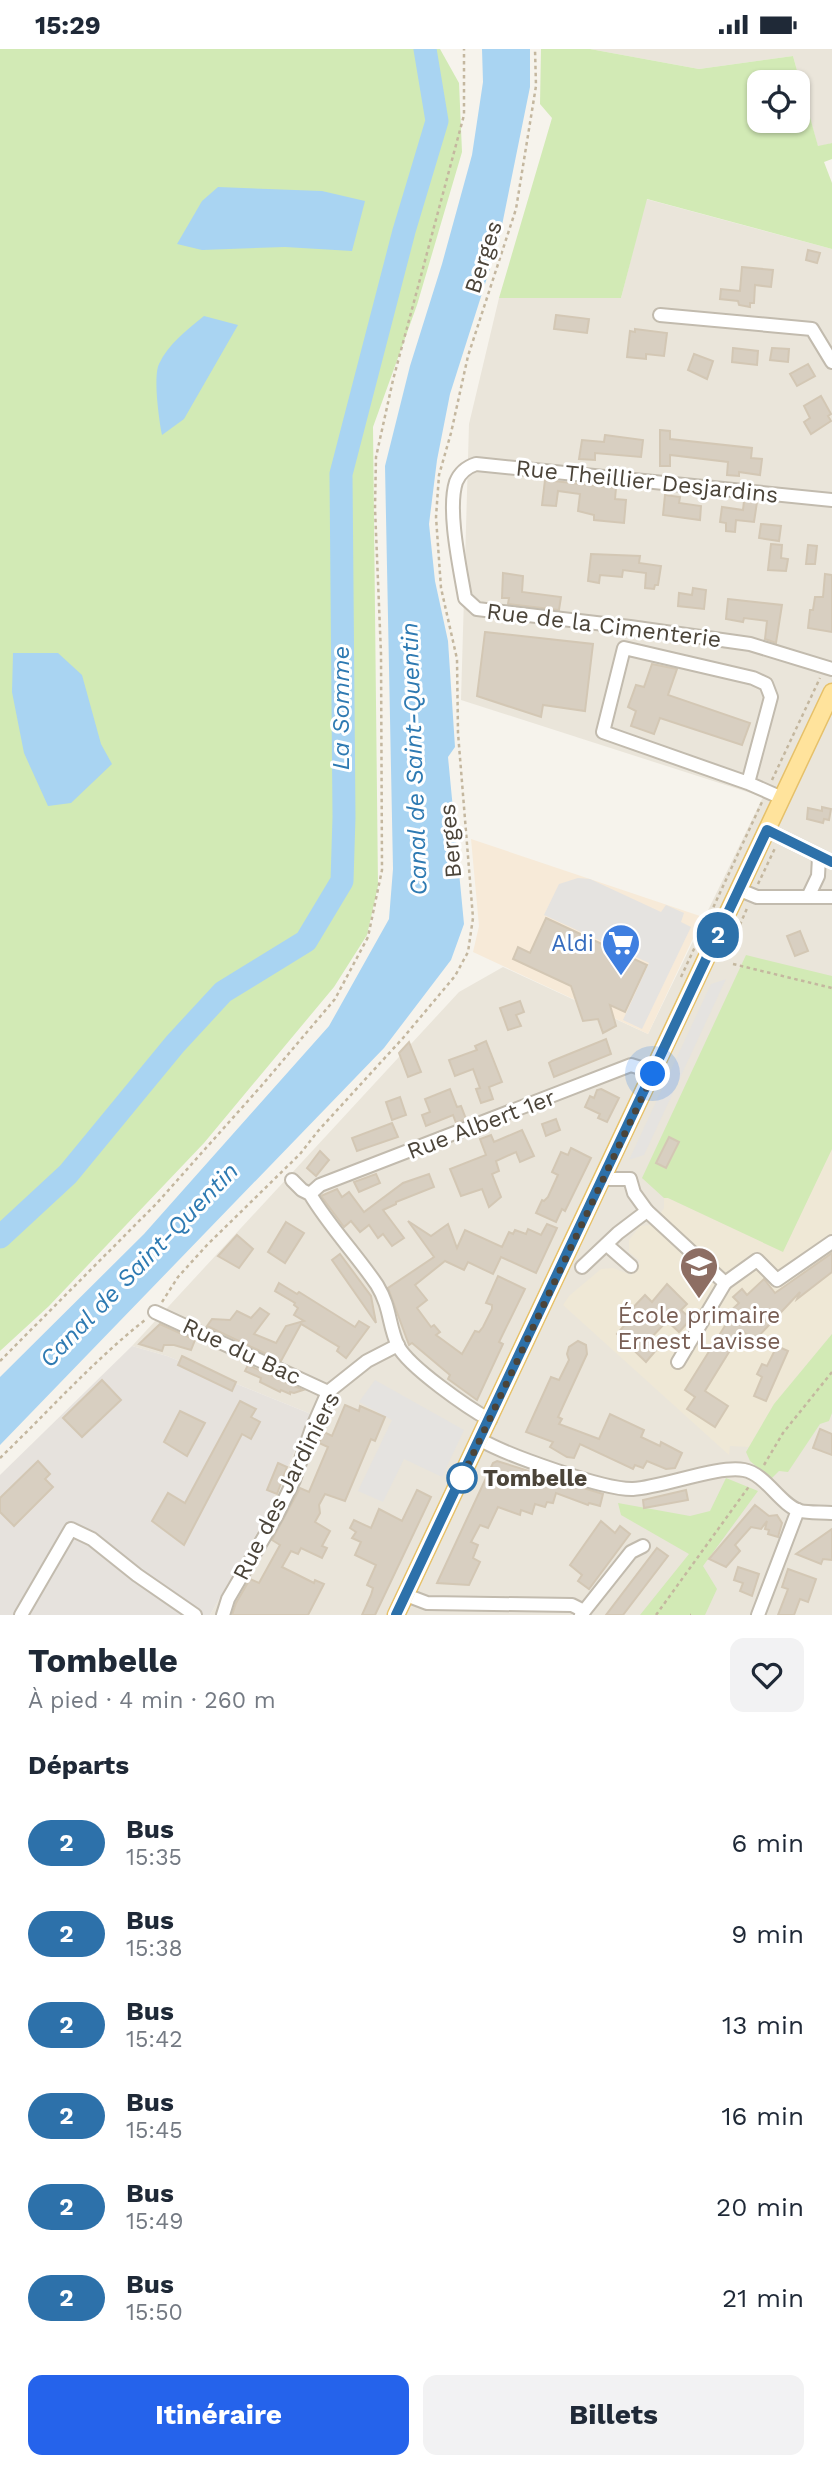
<!DOCTYPE html>
<html lang="fr">
<meta charset="utf-8">
<style>
:root{--surface:#fff;--page:#f2f2f3;--text:#1f2937;--muted:#747a83;--accent:#2563eb}
body{margin:0;font-family:"Work Sans",sans-serif;background:var(--page);color:var(--text);height:100vh;display:flex;flex-direction:column;font-size:26px;white-space:nowrap}
*{box-sizing:border-box;margin:0}
p{font-size:23px;color:var(--muted)}
.icon{flex:none;width:38px;height:38px;fill:none;stroke:currentColor;stroke-width:2;stroke-linecap:round;stroke-linejoin:round}
.map{position:relative;height:1566px;overflow:hidden}
.panel{display:flex;flex-direction:column;background:var(--surface);flex:1}
.panel>*{flex:none}
.badge{padding:0 14px;border-radius:23px;font-size:24px;line-height:46px}
.fabs{position:absolute;left:747px;top:21px;display:grid;gap:14px}
.fabs a{display:grid;place-items:center;width:63px;height:63px;border-radius:14px;background:var(--surface);box-shadow:0 2px 5px #0004;font-size:35px}
.you{position:absolute;width:35px;height:35px;margin:-18px;border:5px solid #fff;border-radius:50%;background:#1a73e8;box-shadow:0 0 0 10px #1a73e833}
.map>.badge{position:absolute;translate:-50% -50%;box-shadow:0 0 0 4px #fff}
h2{padding:0 28px;font-size:26px;line-height:63px}
.round{display:grid;place-items:center;flex:none;width:74px;height:74px;border-radius:14px;background:var(--page)}
.overview{display:flex;align-items:center;justify-content:space-between;height:119px;padding:0 28px}
h1{font-size:33px;font-weight:700;line-height:52px}
.button{display:flex;gap:14px;margin-top:auto;padding:14px 28px}
.button a{flex:1;height:80px;border-radius:14px;background:var(--accent);color:#fff;font-size:28px;font-weight:700;line-height:80px;text-align:center}
.button a+a{background:var(--page);color:var(--text)}
ul{padding:0;list-style:none}
li{display:flex;align-items:center;gap:21px;height:91px;padding:0 28px}
li div{flex:1}
li b{display:block;font-size:26px}
li em{font-style:normal}
li .badge{min-width:77px;font-weight:700;text-align:center}
.status{display:flex;justify-content:space-between;align-items:center;height:49px;padding:0 35px;background:var(--surface);direction:ltr}
.status svg{height:19px;fill:currentColor}
.map>svg:first-child{display:block}
.residential{fill:#eae5da}
.commercial{fill:#f7ead8}
.industrial{fill:#e6e2dd}
.education{fill:#efe8d6}
.green{fill:#d2eab5;fill-rule:evenodd}
.parking{fill:#e5e3e0}
.water{fill:#a9d4f2}
.lines{fill:none;stroke-linecap:round;stroke-linejoin:round}
.river{stroke:#a9d4f2;stroke-width:23}
.building{fill:#d8cfc1;stroke:#d3c7b4;stroke-width:2}
.minor-casing{stroke:#c2bbae;stroke-width:16}
.major-casing{stroke:#e6c16a;stroke-width:19}
.path{stroke:#c4b79f;stroke-width:2.5;stroke-dasharray:3.5 3.5;stroke-linecap:butt}
.minor{stroke:#fff;stroke-width:12}
.major{stroke:#ffe39c;stroke-width:16}
.line-casing{stroke:#fff;stroke-width:16}
.line{stroke:#2d71aa;stroke-width:10}
.walk{stroke:#4b4439;stroke-width:7;stroke-dasharray:0 12.6}
.stop-dot{fill:#fff;stroke:#2d71aa;stroke-width:3.5}
.labels{text-anchor:middle;stroke-width:6;stroke-linejoin:round;paint-order:stroke}
.street-label{font-size:23px;fill:#4b4439;stroke:#fff}
.shop-label{font-size:23px;fill:#366cbe;stroke:#fff;text-anchor:end}
.education-label{font-size:23px;fill:#785e54;stroke:#fff}
.stop-label{font-size:23px;font-weight:bold;fill:#4b4439;stroke:#fff;text-anchor:start}
.water-label{font-size:24px;font-style:italic;fill:#2e7ab2;stroke:#fff}
</style>
<div class="status"><b>15:29</b><svg viewBox="0 0 49 12"><path d="M0 12V9h3v3zM5 12V6h3v6zM10 12V3h3v9zM15 12V0h3v12zM26 1h20v11H26zM47 4h2v5h-2z"/></svg></div>
<div class="map">
<svg width="832" height="1566" viewBox="0 0 832 1566">
<rect width="100%" height="100%" fill="#f6f3ec"/>
<g class="residential">
<polygon points="590,0 832,0 832,94 818,98 793,7 699,20"/>
<polygon points="646,150 832,200 832,1566 210,1566 262,1475 311,1365 167,1307 132,1297 459,943 503,918 648,985 763,748 461,651 469,375 499,249 621,249"/>
</g>
<polygon class="commercial" points="471,790 703,868 648,985 473,903 479,877"/>
<polygon class="industrial" points="132,1297 167,1307 311,1365 262,1475 210,1566 0,1566 0,1426"/>
<polygon class="education" points="832,1100 832,1285 774,1355 749,1398 730,1397 729,1406 563,1256 569,1247 601,1220 613,1219 631,1226 640,1212 629,1203 629,1191 640,1177 649,1176 659,1167 664,1159 664,1149 668,1149 783,1202"/>
<g class="green">
<polygon points="0,0 440,0 459,34 462,103 417,256 373,378 378,837 367,886 334,938 204,1094 49,1257 0,1302"/>
<path d="M541 0H590L699 20 793 7 818 97 832 94V110L824 113 832 134V200L647 150 621 249H499L552 69 540 55ZM760 33H798V72H760Z"/>
<polygon points="746,906 832,927 832,1100 783,1203 668,1149 664,1149 642,1129"/>
<polygon points="832,1285 832,1364 829,1372 820,1375 788,1423 779,1422 771,1430 750,1412 746,1403 774,1355"/>
<polygon points="726,1429 758,1442 703,1517 717,1540 705,1566 640,1566 689,1505 621,1466 618,1454 690,1467 710,1462"/>
</g>
<g class="parking">
<polygon points="578,829 590,830 661,863 666,856 684,864 681,873 691,878 642,980 623,971 649,914 544,866 559,835"/>
<polygon points="726,930 644,1106 629,1111 711,935"/>
<polygon points="375,1331 464,1381 442,1428 404,1410 383,1453 358,1442 392,1371 359,1353"/>
</g>
<g class="water">
<polygon points="482,0 530,0 530,38 499,191 450,345 437,411 429,475 435,532 448,592 455,698 448,708 464,875 451,911 384,999 0,1396 0,1328 144,1185 329,977 389,870 393,820 385,417 410,317 442,215 472,106 483,33"/>
<polygon points="218,138 322,142 365,152 352,202 285,198 202,201 177,195 202,152"/>
<path d="M204 267 238 276 184 370 162 386C159 371 153 327 159 315 168 295 188 280 204 267Z"/>
<polygon points="13,604 58,604 82,626 101,695 112,715 71,754 48,757 24,704 12,643"/>
</g>
<g class="lines">
<polyline class="river" points="0,1188 68,1125 175,995 223,943 306,892 342,832 344,768 341,425 404,182 437,72 425,0"/>
</g>
<g class="building">
<polygon points="808,201 820,204 817,214 806,211"/>
<polygon points="742,218 773,221 771,238 755,236 754,254 750,254 750,258 739,256 738,252 720,250 721,240 740,242"/>
<polygon points="556,266 589,270 587,284 554,280"/>
<polygon points="635,280 667,284 664,307 646,305 646,310 627,308 630,282 635,283"/>
<polygon points="733,299 758,302 757,316 732,313"/>
<polygon points="772,299 789,300 788,313 770,311"/>
<polygon points="694,305 713,312 707,330 688,321"/>
<polygon points="808,315 815,327 797,337 790,325"/>
<polygon points="821,347 831,365 828,367 831,372 811,385 804,373 810,369 804,357"/>
<polygon points="660,381 670,382 670,390 752,399 751,409 762,410 760,426 739,423 739,427 727,426 728,413 670,406 670,417 660,417"/>
<polygon points="605,386 643,391 641,408 595,404 595,411 579,410 582,391 604,393"/>
<polygon points="545,431 616,439 615,450 626,451 624,474 594,471 594,466 578,462 580,445 558,442 556,457 542,456"/>
<polygon points="665,446 680,448 679,454 701,457 700,471 663,466"/>
<polygon points="744,452 757,453 754,473 736,471 735,483 726,482 726,474 720,473 722,458 743,461"/>
<polygon points="761,475 781,477 779,492 759,489"/>
<polygon points="771,495 782,496 781,509 788,510 786,522 768,521"/>
<polygon points="808,496 817,497 815,515 806,515"/>
<polygon points="591,505 640,507 639,514 661,517 658,536 655,536 654,540 645,539 646,524 623,521 622,528 600,526 599,534 588,532"/>
<polygon points="503,524 523,527 522,543 561,548 559,561 508,555 509,549 502,549"/>
<polygon points="825,525 832,526 832,583 808,579 810,561 813,561 815,548 823,548"/>
<polygon points="693,539 706,541 704,560 678,557 679,544 692,546"/>
<polygon points="728,550 782,556 776,594 765,590 767,572 744,569 743,573 726,570"/>
<polygon points="485,583 593,595 585,662 543,656 541,668 477,647"/>
<polygon points="652,615 677,620 668,646 750,674 742,696 660,669 654,685 631,677 636,662 628,658 636,636 644,638"/>
<polygon points="822,758 831,760 829,771 824,770 823,774 807,770 808,759 822,762"/>
<polygon points="546,869 647,916 625,963 610,956 616,977 603,984 598,970 583,972 571,937 513,910 518,898 530,904"/>
<polygon points="800,882 808,902 795,907 787,887"/>
<polygon points="520,952 524,963 516,966 521,977 508,981 500,959"/>
<polygon points="606,990 611,1005 554,1028 549,1014 552,1012"/>
<polygon points="486,992 502,1033 489,1038 493,1050 481,1054 476,1040 480,1039 473,1020 455,1027 449,1011 477,1001 475,997"/>
<polygon points="409,993 421,1023 408,1028 399,1004"/>
<polygon points="450,1040 457,1058 461,1057 466,1070 456,1074 453,1066 426,1077 422,1066 430,1063 425,1050"/>
<polygon points="601,1040 619,1049 607,1073 598,1069 600,1065 585,1058 590,1047 594,1049 597,1041"/>
<polygon points="400,1048 406,1066 392,1071 386,1053"/>
<polygon points="556,1070 560,1081 546,1087 542,1075"/>
<polygon points="392,1074 398,1088 357,1102 352,1089"/>
<polygon points="522,1081 534,1107 520,1113 516,1103 496,1112 499,1122 492,1125 501,1148 489,1158 482,1140 461,1147 450,1120 486,1106 480,1090 491,1086 494,1093"/>
<polygon points="669,1088 679,1093 666,1119 656,1114"/>
<polygon points="571,1099 591,1109 565,1162 562,1160 556,1173 536,1164 542,1151 544,1152 548,1148 558,1126 552,1123 561,1103 568,1106"/>
<polygon points="320,1102 329,1111 316,1127 307,1119"/>
<polygon points="376,1125 380,1134 359,1143 354,1133"/>
<polygon points="429,1125 434,1138 396,1153 396,1155 383,1161 404,1189 392,1197 383,1185 378,1189 369,1176 360,1183 351,1172 344,1178 321,1147 337,1140 342,1148 349,1143 364,1163 403,1134"/>
<polygon points="408,1172 431,1187 448,1175 457,1199 465,1181 502,1198 509,1183 513,1185 515,1181 526,1185 528,1180 541,1186 547,1175 557,1179 536,1224 501,1208 493,1225 468,1213 464,1221 445,1212 415,1236 427,1251 417,1259 431,1278 434,1276 440,1283 436,1286 462,1305 475,1282 479,1283 483,1278 492,1260 492,1256 486,1254 498,1227 525,1240 499,1293 503,1295 477,1351 448,1330 450,1326 412,1294 409,1296 388,1239 434,1208"/>
<polygon points="286,1173 304,1184 285,1214 268,1203"/>
<polygon points="237,1186 253,1200 239,1219 218,1207"/>
<polygon points="832,1204 832,1223 797,1250 800,1243 755,1291 742,1282 705,1342 728,1357 715,1378 687,1360 695,1348 685,1341 728,1272 724,1268 739,1254 733,1248 742,1240 747,1246 764,1230 775,1244"/>
<polygon points="340,1205 371,1247 376,1274 332,1211"/>
<polygon points="279,1234 297,1245 299,1243 355,1278 359,1272 369,1278 346,1309 337,1302 339,1298 301,1275 281,1312 207,1277 212,1270 230,1271 237,1262 251,1269 260,1259 269,1265 254,1285 276,1294 286,1277 304,1272 294,1266 298,1259 294,1256 295,1254 275,1242"/>
<polygon points="667,1235 687,1255 681,1261 691,1270 679,1283 667,1272 648,1292 657,1300 646,1313 617,1285 628,1272 624,1268 645,1246 652,1253"/>
<polygon points="160,1275 195,1291 191,1301 174,1296 164,1296 162,1302 139,1295"/>
<polygon points="578,1292 586,1296 587,1305 558,1368 562,1370 559,1375 599,1390 610,1365 644,1381 641,1388 660,1397 661,1393 682,1404 675,1419 666,1420 647,1412 643,1419 635,1416 633,1420 580,1395 574,1409 567,1408 550,1398 553,1393 526,1383 551,1328 559,1331 569,1311 567,1305 569,1298"/>
<polygon points="777,1297 788,1302 766,1352 754,1347 762,1328 757,1325 762,1315 767,1317"/>
<polygon points="182,1307 236,1333 232,1342 178,1316"/>
<polygon points="248,1316 303,1341 294,1344 290,1343 290,1345 281,1341 280,1343 260,1333 261,1329 245,1322"/>
<polygon points="102,1331 121,1351 82,1388 63,1369"/>
<polygon points="240,1352 256,1360 251,1368 260,1373 251,1390 242,1385 184,1496 152,1472 168,1444 185,1454"/>
<polygon points="345,1356 359,1362 360,1357 385,1368 375,1392 371,1390 345,1452 325,1445 319,1456 320,1464 315,1473 330,1482 322,1497 327,1499 322,1509 301,1499 298,1505 291,1502 282,1518 314,1534 315,1531 324,1535 308,1566 232,1566 236,1554 250,1530 259,1534 280,1496 272,1491 300,1439 309,1443 328,1398 319,1394 324,1383 332,1387"/>
<polygon points="180,1362 205,1374 187,1407 164,1393"/>
<polygon points="820,1380 832,1385 832,1406 813,1399"/>
<polygon points="38,1412 50,1425 45,1430 53,1438 14,1477 0,1463 0,1449"/>
<polygon points="497,1412 603,1445 600,1457 589,1454 588,1456 556,1444 553,1454 547,1453 545,1458 535,1455 532,1465 521,1461 520,1466 498,1458 488,1479 480,1476 471,1493 478,1496 473,1509 480,1513 469,1536 437,1534 493,1414"/>
<polygon points="278,1414 287,1418 277,1445 267,1441"/>
<polygon points="417,1441 431,1448 375,1566 362,1566 371,1546 373,1539 367,1536 376,1516 355,1506 361,1493 352,1489 356,1483 350,1479 354,1471 371,1479 379,1460 402,1472"/>
<polygon points="686,1441 688,1451 644,1459 643,1451"/>
<polygon points="755,1456 769,1467 777,1466 782,1474 778,1488 768,1485 769,1481 765,1480 767,1472 761,1480 751,1478 735,1496 740,1502 726,1518 709,1510"/>
<polygon points="601,1472 615,1484 620,1477 630,1485 589,1540 578,1532 582,1526 570,1516"/>
<polygon points="832,1480 832,1511 823,1510 821,1515 796,1505"/>
<polygon points="657,1499 668,1507 623,1566 606,1566"/>
<polygon points="738,1518 759,1525 752,1547 740,1542 743,1534 734,1531"/>
<polygon points="788,1520 816,1530 808,1553 800,1550 794,1566 778,1566 788,1540 782,1538"/>
</g>
<g class="lines">
<defs>
<g id="minor">
<polyline points="660,266 812,280 832,313"/>
<path d="M832 451 476 415C467 418 460 423 456 433 447 461 460 519 465 549L477 560 630 578 750 595 832 620"/>
<polyline points="748,734 603,683 624,599 753,629 766,635 771,648 748,734 782,749"/>
<polyline points="767,781 832,813"/>
<polyline points="740,841 757,848 832,848"/>
<polyline points="808,848 818,827 819,808"/>
<path d="M292 1131 302 1141 310 1145C329 1177 356 1205 377 1236 391 1259 388 1275 398 1297 409 1318 468 1359 490 1371"/>
<polyline points="310,1145 320,1136 631,1016 644,1020 653,1025"/>
<polyline points="647,1162 725,1234 678,1313"/>
<polyline points="607,1196 631,1217"/>
<polyline points="582,1218 618,1184 647,1162 634,1144 630,1130 602,1130"/>
<polyline points="725,1234 757,1211 777,1231 832,1193"/>
<polyline points="155,1263 328,1343"/>
<path d="M481 1391C507 1406 604 1441 633 1440 664 1438 718 1416 744 1421 766 1425 780 1456 800 1462 809 1464 822 1463 832 1464"/>
<polyline points="406,1546 427,1554 572,1556 584,1562"/>
<polyline points="21,1566 71,1480 92,1490 137,1526 195,1566"/>
<polyline points="223,1566 228,1550 277,1466 294,1431 311,1382 328,1343 367,1312 398,1296"/>
<polyline points="581,1566 631,1503 643,1497"/>
<polyline points="758,1566 798,1461"/>
</g>
<polyline id="major" points="396,1566 832,643"/>
</defs>
<use href="#minor" class="minor-casing"/>
<use href="#major" class="major-casing"/>
<g class="path">
<polyline points="772,731 820,629"/>
<polyline points="758,835 776,797"/>
<polyline points="730,909 730,899 748,857"/>
<polyline points="733,915 832,939"/>
<polyline points="681,928 762,753"/>
<polyline points="162,1253 178,1228 207,1196 300,1105 318,1082 403,989 455,927 468,903 473,869 458,684 457,610 441,539 436,468 439,426 451,384 468,307 516,160 536,37 535,0"/>
<polyline points="0,1312 157,1154 263,1035 335,950 368,888 382,821 381,605 375,459 376,408 393,331 464,66 464,0"/>
<path d="M0 1409C48 1363 93 1312 145 1271"/>
<polyline points="764,1416 783,1384 832,1323"/>
<polyline points="656,1566 750,1436"/>
<polyline points="690,1566 691,1566"/>
</g>
<use href="#minor" class="minor"/>
<use href="#major" class="major"/>
</g>
<g class="lines">
<defs>
<polyline id="line" points="396,1566 767,781 832,813"/>
</defs>
<use href="#line" class="line-casing"/>
<use href="#line" class="line"/>
<polyline class="walk" points="462,1429 457,1439 653,1025"/>
</g>
<defs>
<symbol id="supermarket-pin" viewBox="-11 -11 22 30"><path d="M0 17L-7.5 6A9.5 9.5 0 1 1 7.5 6Z" fill="#3f7fe0" stroke="#fff"/><path d="M-6-5.5h2.5l.6 2H6L4.5 2H-2.5L-4.4-4H-6ZM-1.5 3.2a1.3 1.3 0 1 0 .1 0ZM3 3.2a1.3 1.3 0 1 0 .1 0Z" fill="#fff"/></symbol>
<symbol id="school-pin" viewBox="-11 -11 22 30"><path d="M0 17L-7.5 6A9.5 9.5 0 1 1 7.5 6Z" fill="#8d6e63" stroke="#fff"/><path d="M0-5L7-2L0 1L-7-2ZM-4 1L0 2.5L4 1V4Q0 6-4 4Z" fill="#fff"/></symbol>
</defs>
<g fill-rule="evenodd">
<use href="#supermarket-pin" x="599" y="872" width="44" height="60"/>
<use href="#school-pin" x="677" y="1195" width="44" height="60"/>
</g>
<circle class="stop-dot" cx="462" cy="1429" r="14"/>
<g class="labels">
<g class="street-label">
<text transform="translate(483 208) rotate(-72)" y="8">Berges</text>
<text transform="translate(647 432) rotate(6)" y="8">Rue Theillier Desjardins</text>
<text transform="translate(604 576) rotate(7)" y="8">Rue de la Cimenterie</text>
<text transform="translate(450 792) rotate(-95)" y="8">Berges</text>
<text transform="translate(481 1075) rotate(-21)" y="8">Rue Albert 1er</text>
<text transform="translate(242 1302) rotate(25)" y="8">Rue du Bac</text>
<text transform="translate(286 1437) rotate(-63)" y="8">Rue des Jardiniers</text>
</g>
<g class="shop-label">
<text x="594" y="902">Aldi</text>
</g>
<g class="education-label">
<text x="699" y="1274">École primaire<tspan x="699" dy="26">Ernest Lavisse</tspan></text>
</g>
<g class="stop-label">
<text x="483" y="1437">Tombelle</text>
</g>
<g class="water-label">
<text transform="translate(341 659) rotate(-90)" y="8">La Somme</text>
<text transform="translate(414 710) rotate(-92)" y="8">Canal de Saint-Quentin</text>
<text transform="translate(139 1216) rotate(-46)" y="8">Canal de Saint-Quentin</text>
</g>
</g>
</svg>
<div class="fabs">
<a><svg class="icon" aria-label="locate" viewBox="0 0 24 24"><circle cx="12" cy="12" r="6"/><path d="M12 2v4M12 18v4M2 12h4M18 12h4"/></svg></a>
</div>
<div class="you" style="left:653px;top:1025px"></div>
<b class="badge" style="left:718px;top:886px;background:#2d71aa;color:#fff">2</b>
</div>
<section class="panel">
<div class="overview"><div><h1>Tombelle</h1><p>À pied · 4 min · 260 m</p></div><a class="round"><svg class="icon" aria-label="heart" viewBox="0 0 24 24"><path d="M12 20l-8-8c-3-5 5-10 8-4 3-6 11-1 8 4z"/></svg></a></div>
<h2>Départs</h2>
<ul>
<li><span class="badge" style="background:#2d71aa;color:#fff">2</span><div><b>Bus</b><p>15:35</p></div><em>6 min</em></li>
<li><span class="badge" style="background:#2d71aa;color:#fff">2</span><div><b>Bus</b><p>15:38</p></div><em>9 min</em></li>
<li><span class="badge" style="background:#2d71aa;color:#fff">2</span><div><b>Bus</b><p>15:42</p></div><em>13 min</em></li>
<li><span class="badge" style="background:#2d71aa;color:#fff">2</span><div><b>Bus</b><p>15:45</p></div><em>16 min</em></li>
<li><span class="badge" style="background:#2d71aa;color:#fff">2</span><div><b>Bus</b><p>15:49</p></div><em>20 min</em></li>
<li><span class="badge" style="background:#2d71aa;color:#fff">2</span><div><b>Bus</b><p>15:50</p></div><em>21 min</em></li>
</ul>
<div class="button"><a>Itinéraire</a><a>Billets</a></div>
</section>
